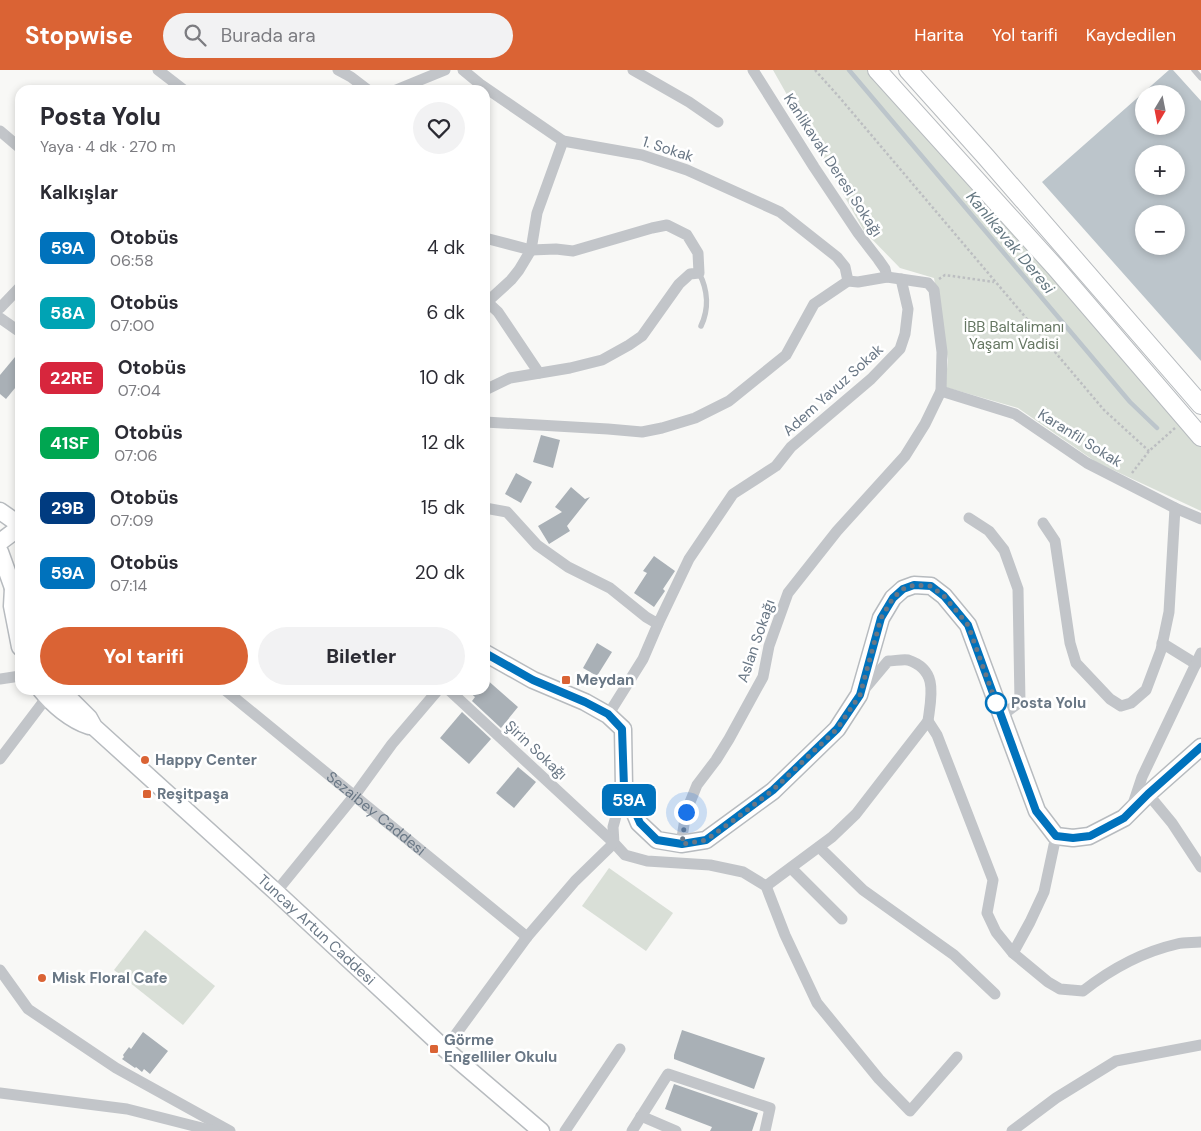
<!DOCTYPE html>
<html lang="tr">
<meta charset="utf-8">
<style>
:root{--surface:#fff;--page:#f2f2f3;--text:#2b2b33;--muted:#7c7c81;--accent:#da6334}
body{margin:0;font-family:"DM Sans",sans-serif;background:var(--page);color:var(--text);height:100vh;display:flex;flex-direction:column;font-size:19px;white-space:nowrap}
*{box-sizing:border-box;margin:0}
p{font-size:16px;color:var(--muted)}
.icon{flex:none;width:28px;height:28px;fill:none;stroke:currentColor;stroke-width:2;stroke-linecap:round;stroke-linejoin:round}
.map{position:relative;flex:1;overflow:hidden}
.panel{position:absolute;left:15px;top:15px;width:475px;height:610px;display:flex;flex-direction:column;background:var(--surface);border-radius:15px;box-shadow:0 2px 8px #0003}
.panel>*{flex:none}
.badge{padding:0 10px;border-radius:8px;font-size:18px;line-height:32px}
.needle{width:32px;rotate:190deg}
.controls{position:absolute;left:1135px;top:15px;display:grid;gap:10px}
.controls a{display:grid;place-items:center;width:50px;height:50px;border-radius:50%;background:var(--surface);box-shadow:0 2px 8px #0003;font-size:25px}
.you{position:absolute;width:25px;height:25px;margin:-12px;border:4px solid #fff;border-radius:50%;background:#1a73e8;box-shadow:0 0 0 8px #1a73e833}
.map>.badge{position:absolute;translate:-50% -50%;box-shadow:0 0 0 2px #fff}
h2{padding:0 25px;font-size:19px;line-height:45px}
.round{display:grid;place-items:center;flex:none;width:52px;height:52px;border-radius:26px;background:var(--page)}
.overview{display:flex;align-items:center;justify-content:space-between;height:85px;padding:0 25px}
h1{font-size:24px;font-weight:800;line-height:38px}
.button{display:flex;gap:10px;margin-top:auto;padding:10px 25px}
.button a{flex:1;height:58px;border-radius:30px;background:var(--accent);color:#fff;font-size:20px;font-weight:800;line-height:58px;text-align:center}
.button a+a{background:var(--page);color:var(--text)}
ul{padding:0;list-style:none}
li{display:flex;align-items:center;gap:15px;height:65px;padding:0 25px}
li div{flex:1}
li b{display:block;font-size:19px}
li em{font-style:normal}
li .badge{min-width:55px;font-weight:700;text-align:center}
header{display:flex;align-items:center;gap:30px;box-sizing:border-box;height:70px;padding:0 25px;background:var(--accent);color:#fff}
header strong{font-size:24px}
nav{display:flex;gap:28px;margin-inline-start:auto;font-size:18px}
.search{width:350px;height:45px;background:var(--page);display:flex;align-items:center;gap:12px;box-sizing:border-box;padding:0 18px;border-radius:28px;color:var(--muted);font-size:19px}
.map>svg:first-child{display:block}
.green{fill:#d9dfd7}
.water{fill:#bcc5cb;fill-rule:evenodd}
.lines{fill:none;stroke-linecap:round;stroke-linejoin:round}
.stream{stroke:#bcc5cb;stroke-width:4.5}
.building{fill:#a9b0b6}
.secondary-casing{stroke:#b7bbbf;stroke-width:19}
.primary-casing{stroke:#b7bbbf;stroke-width:20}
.path{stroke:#bcbec1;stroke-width:2.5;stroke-dasharray:2.5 2.5;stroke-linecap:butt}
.lane{stroke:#c2c5c9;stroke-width:5.5}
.street{stroke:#c2c5c9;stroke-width:11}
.secondary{stroke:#fff;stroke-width:16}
.primary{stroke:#fff;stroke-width:18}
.line-casing{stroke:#fff;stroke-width:11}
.line{stroke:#0072bc;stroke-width:8}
.walk{stroke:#697785;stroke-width:5;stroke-dasharray:0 9}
.poi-dot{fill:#da6334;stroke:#fff;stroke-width:2}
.stop-dot{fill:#fff;stroke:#0072bc;stroke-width:2.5}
.labels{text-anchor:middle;stroke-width:5;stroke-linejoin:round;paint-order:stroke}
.street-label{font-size:15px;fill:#697785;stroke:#fff}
.park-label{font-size:15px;fill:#667763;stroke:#fff}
.poi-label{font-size:15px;font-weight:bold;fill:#697785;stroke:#fff;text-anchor:start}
.stop-label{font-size:15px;font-weight:bold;fill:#697785;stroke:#fff;text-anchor:start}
.water-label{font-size:16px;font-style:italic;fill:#647780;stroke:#fff}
</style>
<header>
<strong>Stopwise</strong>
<div class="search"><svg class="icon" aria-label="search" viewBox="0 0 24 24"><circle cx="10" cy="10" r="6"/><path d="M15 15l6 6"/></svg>Burada ara</div>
<nav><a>Harita</a><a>Yol tarifi</a><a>Kaydedilen</a></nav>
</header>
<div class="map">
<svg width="1201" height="1061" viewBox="0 0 1201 1061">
<rect width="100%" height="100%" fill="#f8f8f6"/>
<g class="green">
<polygon points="773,0 871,0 1177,350 1201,375 1201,441 1096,392 1018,338 945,317 948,290 934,208 900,198 864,161"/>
<polygon points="609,798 673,843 646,881 582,836"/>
<polygon points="145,860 215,916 183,955 114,900"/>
</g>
<path class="water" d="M1169 0H1173L1201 31V291L1042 112ZM1144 24H1176V56H1144ZM1144 84H1176V116H1144ZM1144 144H1176V176H1144Z"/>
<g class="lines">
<polyline class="stream" points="849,0 1130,332 1157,358"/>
</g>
<g class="building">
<polygon points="20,281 20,312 6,329 0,324 0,305"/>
<polygon points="541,365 560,370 553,398 533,392"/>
<polygon points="516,403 532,412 521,433 505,424"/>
<polygon points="571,417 585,429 590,427 567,456 570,461 549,474 538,456 562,442 555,437"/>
<polygon points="654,486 675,501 663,519 665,521 654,537 634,523 647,503 643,501"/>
<polygon points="597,573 612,582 597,606 583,598"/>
<polygon points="485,608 518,637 501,658 472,631 475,627 467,620 485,620"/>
<polygon points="462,642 491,669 469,694 440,668"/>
<polygon points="518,697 536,712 514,738 496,723"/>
<polygon points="682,960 765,988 754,1019 674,989 674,985"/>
<polygon points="143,962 168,981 150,1004 144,999 142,1002 136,997 135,998 122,989 124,987 123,985 129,977 131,979"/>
<polygon points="674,1014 758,1043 752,1061 710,1061 712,1057 665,1039"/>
</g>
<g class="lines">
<defs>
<g id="secondary">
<polyline points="0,441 20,455"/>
<polyline points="0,472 20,457"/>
<polyline points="0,482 13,518 19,526"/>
<polyline points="13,518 12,536 20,577"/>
<polyline points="485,583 533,610 585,632 608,645 623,659 624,717 639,753 657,770 681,774 706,770 773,721 837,659 859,625 881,548 893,528 903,519 914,515 931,516 944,526 968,555 1037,741 1056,766 1073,768 1089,766 1124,748 1148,724 1201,677"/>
<path d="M41 620C53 635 71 650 89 656"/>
<path id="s2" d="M61 620 89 648 94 657 276 822 445 979 541 1061"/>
</g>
<g id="primary">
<polyline points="877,0 1055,197 1201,367"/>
<polyline points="908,0 986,87 1201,335"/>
</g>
</defs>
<use href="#secondary" class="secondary-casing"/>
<use href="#primary" class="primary-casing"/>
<g class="path">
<polyline points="815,0 840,28 1104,340 1149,381"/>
<polyline points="939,209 945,205 994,212"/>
<polyline points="1132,403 1149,381 1175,358"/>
</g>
<g class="lane">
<polyline points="1194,0 1201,8"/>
<path d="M699 203C708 220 709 239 701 256"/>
</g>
<g class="street">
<polyline points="158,0 184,20"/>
<polyline points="338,0 351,7 368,20"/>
<polyline points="463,0 480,14 563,71 642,85 687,100 780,142 837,187 845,197 848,211"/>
<polyline points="633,0 689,32 718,52"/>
<polyline points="753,0 814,97 858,163 878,189 885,199 887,207"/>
<polyline points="396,20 445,0"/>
<polyline points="0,61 20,78"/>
<polyline points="485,168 531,180 556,179 573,181 652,158 667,155 687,165 698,183 699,203 690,204 679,214 642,266 629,275 602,290 570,298 510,308 485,320"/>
<polyline points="485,230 498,242 539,303"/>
<polyline points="487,232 511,210 519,200 531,180 537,143 563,71"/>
<polyline points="0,238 20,217"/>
<polyline points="0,248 20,262"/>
<polyline points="941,321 1015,344 1087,393 1175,438 1201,449"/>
<polyline points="485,352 608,359 642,362 662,358 695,348 729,331 786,285 814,234 848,211 858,212 887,207 928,213 934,220 942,282 941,321 925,354 905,386 837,461 788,523 769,576 763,607 729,669 716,690 697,715 686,742 681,774"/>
<polyline points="485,438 507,442 537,475 568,497 610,518 646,547 658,554 689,489 733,424 776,396 791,377 871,309 900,279 905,264 908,239 901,209"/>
<polyline points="969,448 989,461 1004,480 1018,519 1020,632 1001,646"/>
<polyline points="1043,453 1055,471 1070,573 1076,593 1110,629 1121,636 1131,633 1146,620 1161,580 1169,542 1175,438"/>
<polyline points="1162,573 1196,594"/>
<polyline points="0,609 20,606"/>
<path id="s1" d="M225 620 527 867"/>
<path d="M862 622 888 591C894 591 903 589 908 590 939 600 931 627 928 651"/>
<polyline points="608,645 643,589 658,554"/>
<polyline points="0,689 47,627"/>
<polyline points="624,717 613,757 614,773 625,785 647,791 710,795 743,802 766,816 785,865 817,933 879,1009 910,1041 957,987"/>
<polyline points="1148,724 1172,753 1201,797"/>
<polyline points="1132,737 1142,707 1201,583"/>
<polyline points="819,777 863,820 954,885 995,924"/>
<polyline points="791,798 842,849"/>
<path d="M766 816 832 767 856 744 928 651 937 665 993 810 987 843 996 862 1013 883 1048 912 1060 919 1083 921C1111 899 1142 882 1177 874 1185 872 1193 873 1201 872"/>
<polyline points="276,822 355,725 392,674 438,620"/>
<polyline points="1013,883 1030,852 1044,822 1056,766"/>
<polyline points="0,900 28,939 116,998 230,1061"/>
<polyline points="445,979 527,867 575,811 614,773 449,620"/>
<polyline points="0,1023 127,1039 214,1061"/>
<polyline points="641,1046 676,1061"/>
<polyline points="565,1061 620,979"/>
<polyline points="632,1061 668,1004 770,1038 765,1061"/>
<polyline points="1012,1061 1056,1028 1116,991 1201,975"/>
</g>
<use href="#secondary" class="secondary"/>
<use href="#primary" class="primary"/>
</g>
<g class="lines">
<defs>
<polyline id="line" points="485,583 533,610 585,632 608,644 622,659 624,717 640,753 657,770 682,774 706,770 773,720 837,659 860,625 881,548 893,528 903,519 914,515 931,516 944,526 968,555 1036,741 1056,766 1073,768 1090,766 1124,748 1148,724 1201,677"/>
</defs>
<use href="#line" class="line-casing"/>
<use href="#line" class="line"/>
<polyline class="walk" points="686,742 682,774 706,770 734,750 773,720 837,659 860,625 881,548 893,528 903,519 914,515 931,516 944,526 968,555 996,633"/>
</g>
<g class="poi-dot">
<rect x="561" y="605" width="10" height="10" rx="2.5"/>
<circle cx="145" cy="690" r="5"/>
<rect x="142" y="719" width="10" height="10" rx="2.5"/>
<circle cx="42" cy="908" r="5"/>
<rect x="429" y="974" width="10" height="10" rx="2.5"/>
</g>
<circle class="stop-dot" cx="996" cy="633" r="10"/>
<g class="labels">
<g class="street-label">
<text transform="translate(668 79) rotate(18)" y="5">1. Sokak</text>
<text transform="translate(833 95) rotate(57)" y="5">Kanlikavak Deresi Sokağı</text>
<text transform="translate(833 320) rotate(-42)" y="5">Adem Yavuz Sokak</text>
<text transform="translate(1080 368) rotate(32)" y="5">Karanfil Sokak</text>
<text transform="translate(756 571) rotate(-71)" y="5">Aslan Sokağı</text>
<text transform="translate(536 680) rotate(43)" y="5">Şirin Sokağı</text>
<text dy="5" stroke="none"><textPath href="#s1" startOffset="195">Sezaibey Caddesi</textPath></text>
<text dy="5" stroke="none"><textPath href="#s2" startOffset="351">Tuncay Artun Caddesi</textPath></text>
</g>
<g class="park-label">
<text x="1014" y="262">İBB Baltalimanı<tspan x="1014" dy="17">Yaşam Vadisi</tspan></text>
</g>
<g class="poi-label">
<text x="576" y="615">Meydan</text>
<text x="155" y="695">Happy Center</text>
<text x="157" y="729">Reşitpaşa</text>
<text x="52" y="913">Misk Floral Cafe</text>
<text x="444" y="975">Görme<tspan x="444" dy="17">Engelliler Okulu</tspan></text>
</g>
<g class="stop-label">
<text x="1011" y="638">Posta Yolu</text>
</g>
<g class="water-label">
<text transform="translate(1011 172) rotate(50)" y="6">Kanlıkavak Deresi</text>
</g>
</g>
</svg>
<div class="controls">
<a><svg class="needle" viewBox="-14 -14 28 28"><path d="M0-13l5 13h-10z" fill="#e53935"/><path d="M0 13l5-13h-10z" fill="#7c7c81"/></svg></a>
<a>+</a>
<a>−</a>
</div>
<div class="you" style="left:686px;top:742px"></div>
<b class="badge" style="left:629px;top:730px;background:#0072bc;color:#fff">59A</b>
<section class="panel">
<div class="overview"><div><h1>Posta Yolu</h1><p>Yaya · 4 dk · 270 m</p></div><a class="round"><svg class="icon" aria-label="heart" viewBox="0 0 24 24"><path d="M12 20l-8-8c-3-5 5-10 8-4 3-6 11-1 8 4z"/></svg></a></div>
<h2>Kalkışlar</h2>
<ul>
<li><span class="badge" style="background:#0072bc;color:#fff">59A</span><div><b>Otobüs</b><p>06:58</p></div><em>4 dk</em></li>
<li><span class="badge" style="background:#00a3b4;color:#fff">58A</span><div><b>Otobüs</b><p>07:00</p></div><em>6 dk</em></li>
<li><span class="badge" style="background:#d7263d;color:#fff">22RE</span><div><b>Otobüs</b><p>07:04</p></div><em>10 dk</em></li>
<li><span class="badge" style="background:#00a651;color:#fff">41SF</span><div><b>Otobüs</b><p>07:06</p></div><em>12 dk</em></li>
<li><span class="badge" style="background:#003b80;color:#fff">29B</span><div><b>Otobüs</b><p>07:09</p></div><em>15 dk</em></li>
<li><span class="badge" style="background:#0072bc;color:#fff">59A</span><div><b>Otobüs</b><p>07:14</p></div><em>20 dk</em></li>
</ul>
<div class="button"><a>Yol tarifi</a><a>Biletler</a></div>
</section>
</div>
